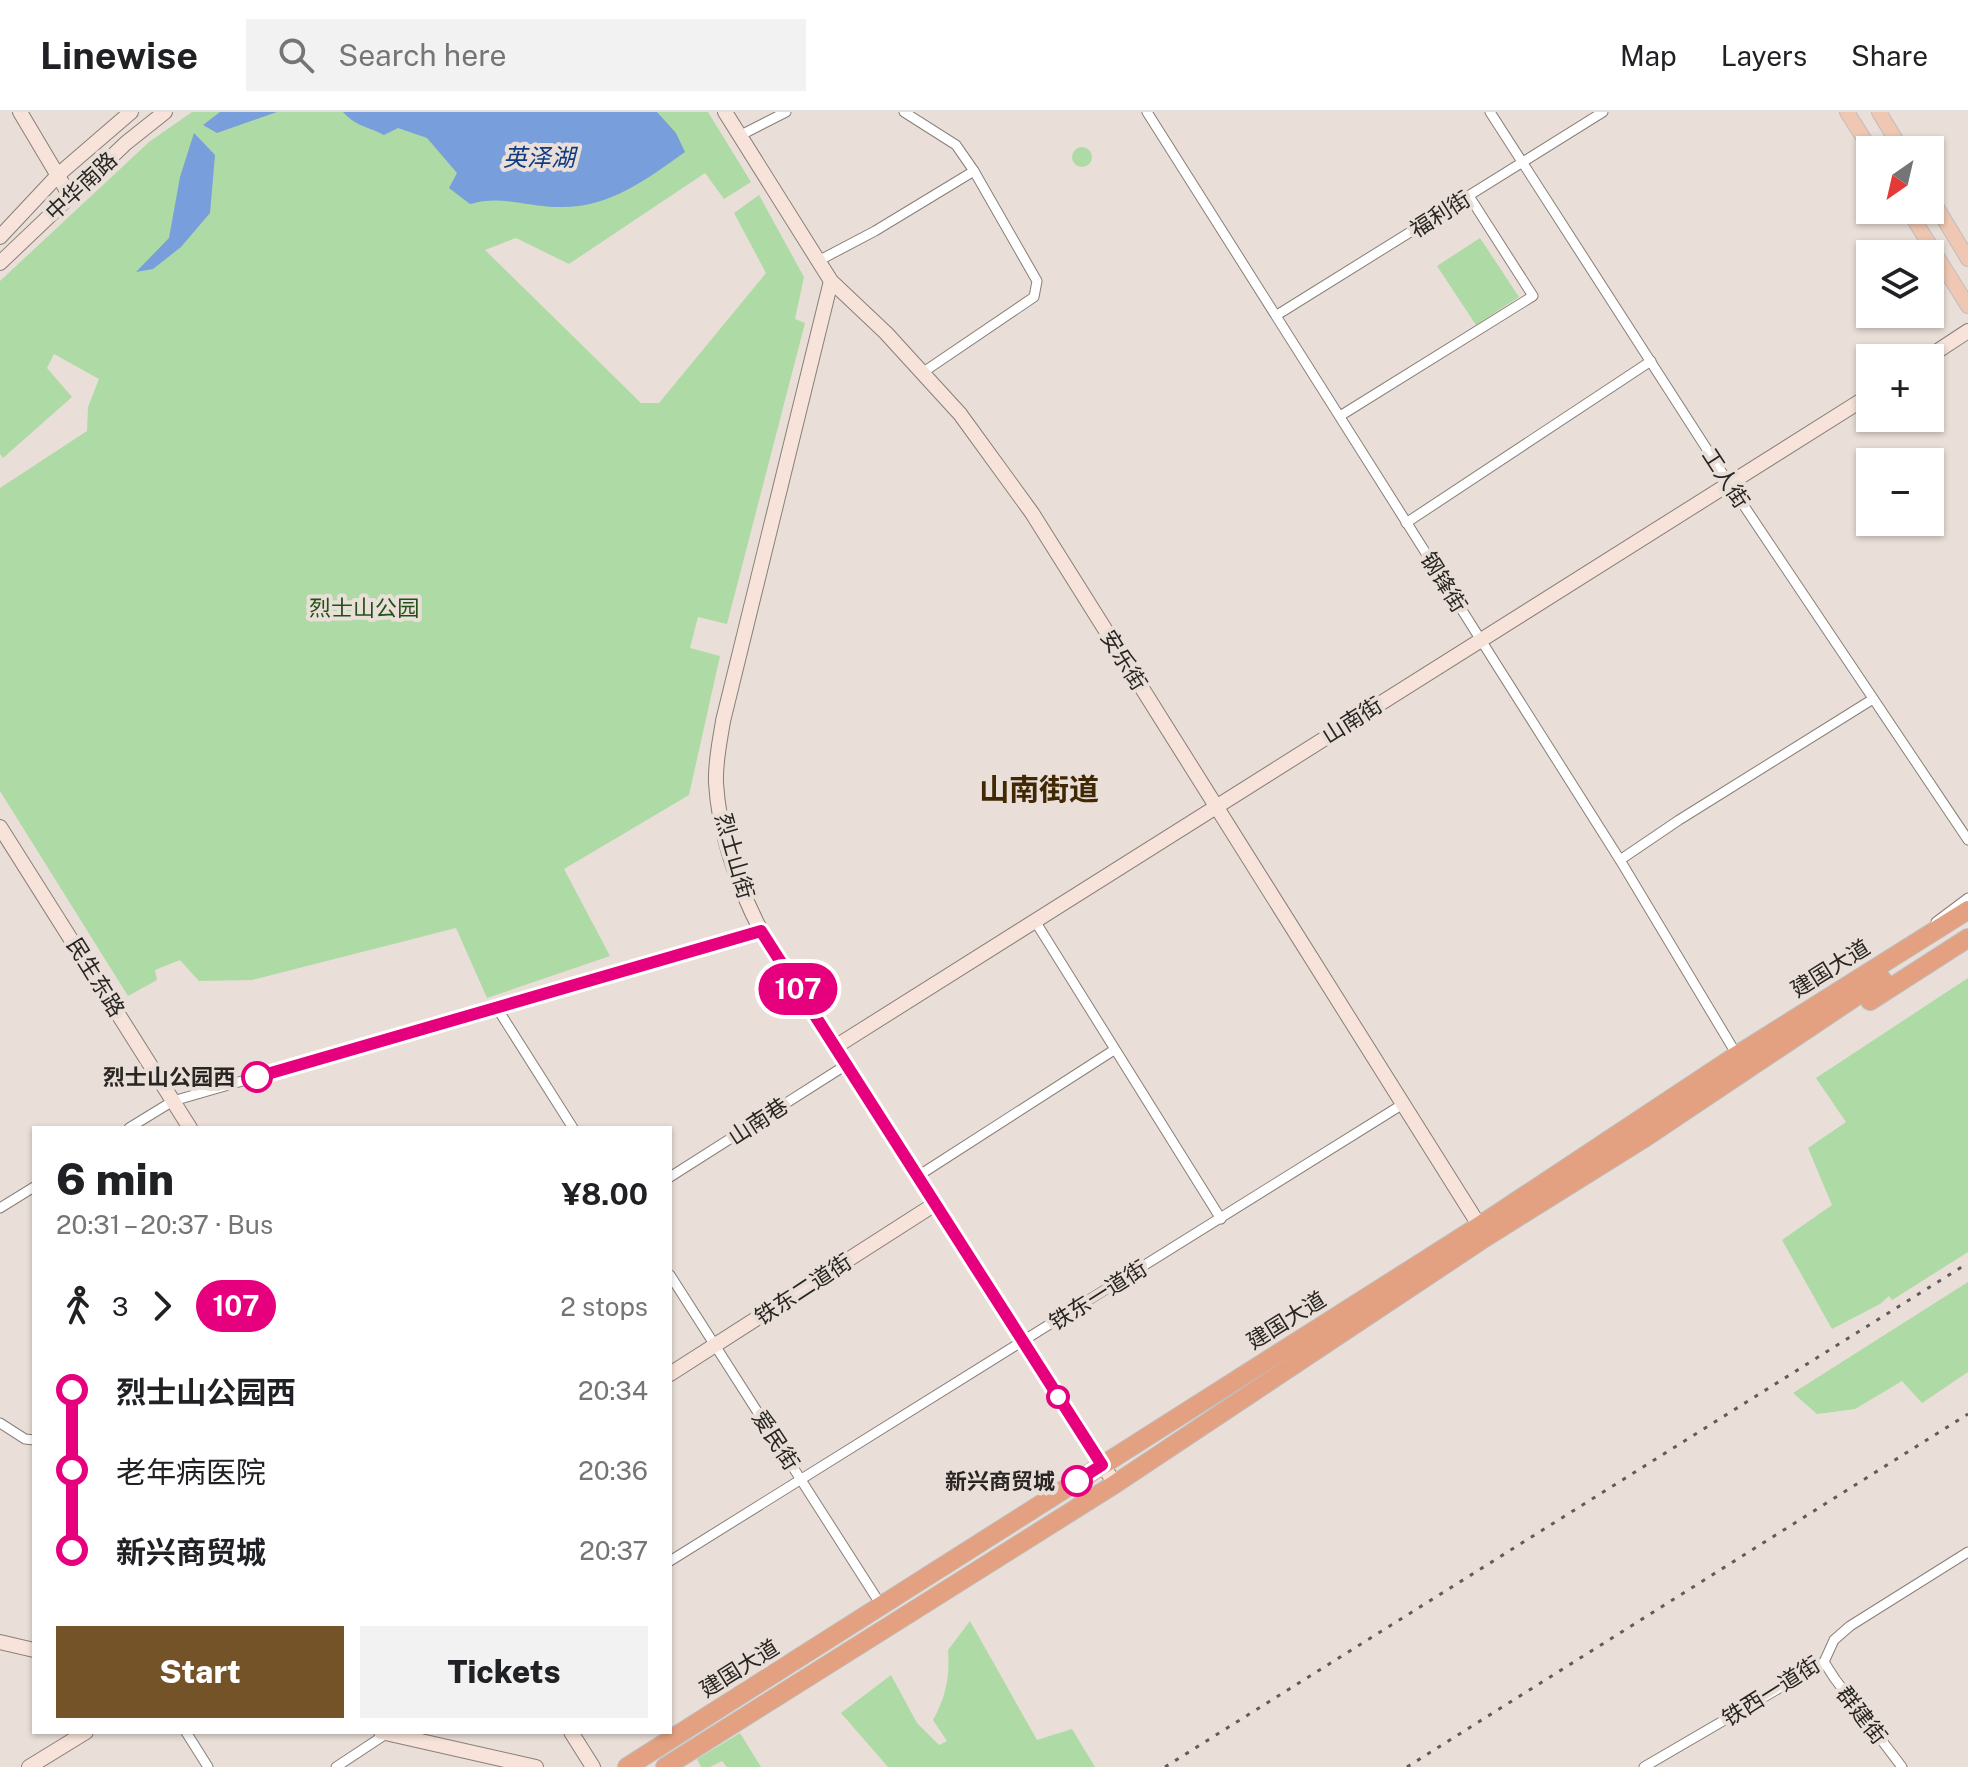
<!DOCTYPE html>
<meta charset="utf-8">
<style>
:root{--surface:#fff;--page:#f2f2f2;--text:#202124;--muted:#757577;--line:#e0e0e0;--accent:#745329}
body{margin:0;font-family:"Public Sans","Noto Sans SC",sans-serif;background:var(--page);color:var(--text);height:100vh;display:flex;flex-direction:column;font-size:30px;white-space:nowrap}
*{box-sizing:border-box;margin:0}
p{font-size:26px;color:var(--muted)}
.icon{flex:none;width:44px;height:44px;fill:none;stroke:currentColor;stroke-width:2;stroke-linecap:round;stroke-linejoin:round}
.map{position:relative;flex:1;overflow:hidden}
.details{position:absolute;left:32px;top:1014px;width:640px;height:608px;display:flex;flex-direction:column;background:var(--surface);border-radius:0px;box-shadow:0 2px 6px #0004}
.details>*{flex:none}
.badge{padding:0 16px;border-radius:26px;font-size:28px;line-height:52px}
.needle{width:52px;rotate:214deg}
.controls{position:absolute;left:1856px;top:24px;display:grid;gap:16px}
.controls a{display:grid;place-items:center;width:88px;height:88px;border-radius:0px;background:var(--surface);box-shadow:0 2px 6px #0004;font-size:40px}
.map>.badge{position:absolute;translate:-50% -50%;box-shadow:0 0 0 4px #fff}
.legs{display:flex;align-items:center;gap:12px;height:88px;padding:0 24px;font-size:26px}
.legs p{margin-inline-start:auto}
.head{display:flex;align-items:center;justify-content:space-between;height:136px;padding:0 24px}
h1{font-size:44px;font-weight:800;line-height:60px}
.button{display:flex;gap:16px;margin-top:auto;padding:16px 24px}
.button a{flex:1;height:92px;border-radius:0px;background:var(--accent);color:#fff;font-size:32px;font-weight:800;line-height:92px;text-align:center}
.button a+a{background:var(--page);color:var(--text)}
ul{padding:0 24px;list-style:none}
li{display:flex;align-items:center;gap:28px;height:80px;font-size:30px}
li i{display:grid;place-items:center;width:12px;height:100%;margin:0 10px;background:currentColor}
li i::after{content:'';width:20px;height:20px;margin:-10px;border:6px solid;border-radius:50%;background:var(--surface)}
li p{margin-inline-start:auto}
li:first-child i{background:linear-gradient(#0000 50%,currentColor 0)}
li:last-child i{background:linear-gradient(currentColor 50%,#0000 0)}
header{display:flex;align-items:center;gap:48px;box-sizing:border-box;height:112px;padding:0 40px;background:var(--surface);border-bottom:2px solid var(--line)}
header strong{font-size:38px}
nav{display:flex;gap:44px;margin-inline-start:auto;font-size:28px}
.search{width:560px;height:72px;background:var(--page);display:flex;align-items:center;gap:20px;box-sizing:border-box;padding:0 28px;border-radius:0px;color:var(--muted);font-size:30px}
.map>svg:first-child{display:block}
.green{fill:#aedaa5}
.water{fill:#789edc}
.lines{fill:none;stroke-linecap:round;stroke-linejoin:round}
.street-casing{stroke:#897f79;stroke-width:11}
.secondary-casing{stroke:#897f79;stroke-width:16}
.primary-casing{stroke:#bebebd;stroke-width:16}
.highway-casing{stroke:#bebebd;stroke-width:20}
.street{stroke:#fff;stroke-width:9}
.secondary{stroke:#f7e3d9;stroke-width:14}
.primary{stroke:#efc7b3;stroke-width:14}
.highway{stroke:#e4a181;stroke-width:18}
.rail{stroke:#615c58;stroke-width:3;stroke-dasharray:4 8;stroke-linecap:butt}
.line-1-casing{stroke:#fff;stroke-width:18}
.line-1{stroke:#e6007e;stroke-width:12}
.stop-1-dot{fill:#fff;stroke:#e6007e;stroke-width:4}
.labels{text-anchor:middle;stroke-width:8;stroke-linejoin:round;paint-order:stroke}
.street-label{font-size:22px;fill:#282522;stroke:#e9dfd8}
.park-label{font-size:22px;fill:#215317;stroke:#e9dfd8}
.stop-label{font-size:22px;font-weight:bold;fill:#282522;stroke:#e9dfd8;text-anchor:end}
.water-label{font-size:24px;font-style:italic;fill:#0f3b83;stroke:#e9dfd8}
.district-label{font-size:30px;font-weight:bold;fill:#412805;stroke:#e9dfd8}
</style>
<header>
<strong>Linewise</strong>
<div class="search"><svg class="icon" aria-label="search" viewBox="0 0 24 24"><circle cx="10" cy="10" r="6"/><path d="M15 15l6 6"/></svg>Search here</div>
<nav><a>Map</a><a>Layers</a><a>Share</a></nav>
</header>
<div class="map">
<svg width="1968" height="1655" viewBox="0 0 1968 1655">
<rect width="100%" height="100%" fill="#e9dfd8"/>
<g class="green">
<polygon points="192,0 708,0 751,70 724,87 705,61 569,152 516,126 485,138 641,291 659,291 766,161 734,101 759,83 804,165 795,207 805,211 727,512 698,505 690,536 720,544 689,683 564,757 610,844 487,886 456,816 252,868 199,869 180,848 155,858 157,868 128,884 0,679 0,376 87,319 88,295 99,267 54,242 47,256 72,285 3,346 0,342 0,169 149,30"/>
<circle cx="1082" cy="45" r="10"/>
<polygon points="1480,126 1519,185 1476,213 1437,154"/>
<polygon points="1968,866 1968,1140 1892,1188 1889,1184 1880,1192 1832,1217 1782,1128 1832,1093 1808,1036 1846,1010 1816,966"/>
<polygon points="1968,1170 1968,1260 1922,1291 1902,1269 1855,1297 1817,1302 1793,1281"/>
<path d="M970 1509 1037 1628 1072 1617 1095 1655H888L841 1601 891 1563 917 1611 939 1633 947 1629 933 1608C946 1584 950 1565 948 1538Z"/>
<polygon points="740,1621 761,1655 727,1655 722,1649 710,1655 701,1655 697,1647"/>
</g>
<g class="water">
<polygon points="220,0 277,0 217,21 203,13"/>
<path d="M343 0H657L676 21 685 40C644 69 608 97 556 95 525 94 500 83 470 92L449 76 457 61 427 26 398 16 384 23C367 14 357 15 343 0Z"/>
<polygon points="194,21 215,43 210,101 181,135 153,157 136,160 169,126 180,65"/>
</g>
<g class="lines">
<defs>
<g id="street">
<polyline points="904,0 956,33 974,59 1037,169 1034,185 922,261"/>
<polyline points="1147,0 1620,748 1737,943"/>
<polyline points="1490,0 1730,373 1968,728"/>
<polyline points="741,23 786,0"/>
<polyline points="818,149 875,119 974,59"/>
<polyline points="1277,203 1603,0"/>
<polyline points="1340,304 1533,184 1469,84"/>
<polyline points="1406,411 1651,249"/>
<polyline points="1620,748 1679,708 1873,587"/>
<polyline points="1035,809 1221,1107"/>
<polyline points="1936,810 1968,786"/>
<polyline points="497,896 573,1016"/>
<polyline points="129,1016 173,989 761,819"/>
<polyline points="918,1064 1114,938"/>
<polyline points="670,1065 846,953"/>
<polyline points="0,1096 34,1075"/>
<polyline points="670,1163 881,1493"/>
<polyline points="0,1311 25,1327 34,1328"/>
<polyline points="670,1449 1403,992"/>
<polyline points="1824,1550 1835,1567 1902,1655"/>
<polyline points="186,1620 208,1655"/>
<polyline points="336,1655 386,1622"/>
<polyline points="1644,1655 1824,1550 1834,1528 1850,1514 1968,1440"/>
</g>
<g id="secondary">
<polyline points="20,0 70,84"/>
<polyline points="725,0 831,169 886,221 960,302 1032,401 1484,1121"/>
<polyline points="0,125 59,62 131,0"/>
<polyline points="0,151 126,31 165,0"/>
<path d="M831 169 723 609C720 629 715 650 716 671 719 722 738 774 761 819L1115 1372"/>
<polyline points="1927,246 1968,219"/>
<polyline points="0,715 190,1016"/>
<polyline points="835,935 1870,283"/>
<polyline points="670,1262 935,1092"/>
<polyline points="0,1530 34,1538"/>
<polyline points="381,1620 536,1655"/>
<polyline points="571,1620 593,1655"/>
<polyline points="29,1655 86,1620"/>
</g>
<g id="primary">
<polyline points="1847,0 1871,38"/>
<polyline points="1879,0 1902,38"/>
<polyline points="1930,84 1968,147"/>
<polyline points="1908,98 1968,194"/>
</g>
<g id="highway">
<polyline points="1870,889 1968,826"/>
<polyline points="627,1655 1479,1114 1737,943 1968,798"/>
<polyline points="665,1655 1115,1372 1486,1125 1646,1025 1882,867"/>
</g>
</defs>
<use href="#street" class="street-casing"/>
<use href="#secondary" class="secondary-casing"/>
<use href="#primary" class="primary-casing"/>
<use href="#highway" class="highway-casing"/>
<use href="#street" class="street"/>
<use href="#secondary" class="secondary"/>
<use href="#primary" class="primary"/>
<use href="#highway" class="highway"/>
<g class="rail">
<polyline points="1165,1655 1968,1151"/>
<polyline points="1407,1655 1968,1302"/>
</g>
</g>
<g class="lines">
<defs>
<polyline id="line-1" points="257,965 761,819 1102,1353 1077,1369"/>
</defs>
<use href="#line-1" class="line-1-casing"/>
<use href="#line-1" class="line-1"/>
</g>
<g class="stop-1-dot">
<circle cx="257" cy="965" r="14"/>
<circle cx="1058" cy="1285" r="10"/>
<circle cx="1077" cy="1369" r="14"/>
</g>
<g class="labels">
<g class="street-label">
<text transform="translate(81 74) rotate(-43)" y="8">中华南路</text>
<text transform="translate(1440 102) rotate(-32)" y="8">福利街</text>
<text transform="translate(1726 366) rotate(57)" y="8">工人街</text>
<text transform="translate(1444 470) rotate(58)" y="8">钢锋街</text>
<text transform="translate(1124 548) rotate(58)" y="8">安乐街</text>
<text transform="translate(1352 608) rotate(-32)" y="8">山南街</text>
<text transform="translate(735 744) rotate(74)" y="8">烈士山街</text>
<text transform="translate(1830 856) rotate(-32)" y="8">建国大道</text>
<text transform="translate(96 865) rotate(58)" y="8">民生东路</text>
<text transform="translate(758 1009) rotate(-33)" y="8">山南巷</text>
<text transform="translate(803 1177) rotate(-33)" y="8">铁东二道街</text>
<text transform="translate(1098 1183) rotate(-32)" y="8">铁东一道街</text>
<text transform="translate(1286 1208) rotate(-32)" y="8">建国大道</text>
<text transform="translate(776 1328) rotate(57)" y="8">爱民街</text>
<text transform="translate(739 1556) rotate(-32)" y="8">建国大道</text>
<text transform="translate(1771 1579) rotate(-32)" y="8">铁西一道街</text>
<text transform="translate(1862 1603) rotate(52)" y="8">群建街</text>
</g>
<g class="park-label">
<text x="364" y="504">烈士山公园</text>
</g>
<g class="stop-label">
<text x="235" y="973">烈士山公园西</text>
<text x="1055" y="1377">新兴商贸城</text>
</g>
<g class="water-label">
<text x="539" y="54">英泽湖</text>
</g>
<g class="district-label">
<text x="1039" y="688">山南街道</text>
</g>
</g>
</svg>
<div class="controls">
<a><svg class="needle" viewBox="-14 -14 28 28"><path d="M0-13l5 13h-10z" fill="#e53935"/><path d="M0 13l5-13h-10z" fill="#757577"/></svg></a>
<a><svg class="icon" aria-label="layers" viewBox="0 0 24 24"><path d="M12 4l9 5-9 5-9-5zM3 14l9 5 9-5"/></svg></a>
<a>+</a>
<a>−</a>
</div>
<b class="badge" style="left:798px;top:877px;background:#e6007e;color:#fff">107</b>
<section class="details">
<div class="head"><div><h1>6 min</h1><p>20:31 – 20:37 · Bus</p></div><b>¥8.00</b></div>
<div class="legs"><svg class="icon" aria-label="walk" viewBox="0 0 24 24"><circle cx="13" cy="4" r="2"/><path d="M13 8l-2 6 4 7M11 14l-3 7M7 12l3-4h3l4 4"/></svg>3<svg class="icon" aria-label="forward" viewBox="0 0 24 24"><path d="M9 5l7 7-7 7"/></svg><b class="badge" style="background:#e6007e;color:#fff">107</b><p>2 stops</p></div>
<ul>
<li><i style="color:#e6007e"></i><b>烈士山公园西</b><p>20:34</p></li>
<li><i style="color:#e6007e"></i><span>老年病医院</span><p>20:36</p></li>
<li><i style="color:#e6007e"></i><b>新兴商贸城</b><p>20:37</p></li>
</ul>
<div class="button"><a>Start</a><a>Tickets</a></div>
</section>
</div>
